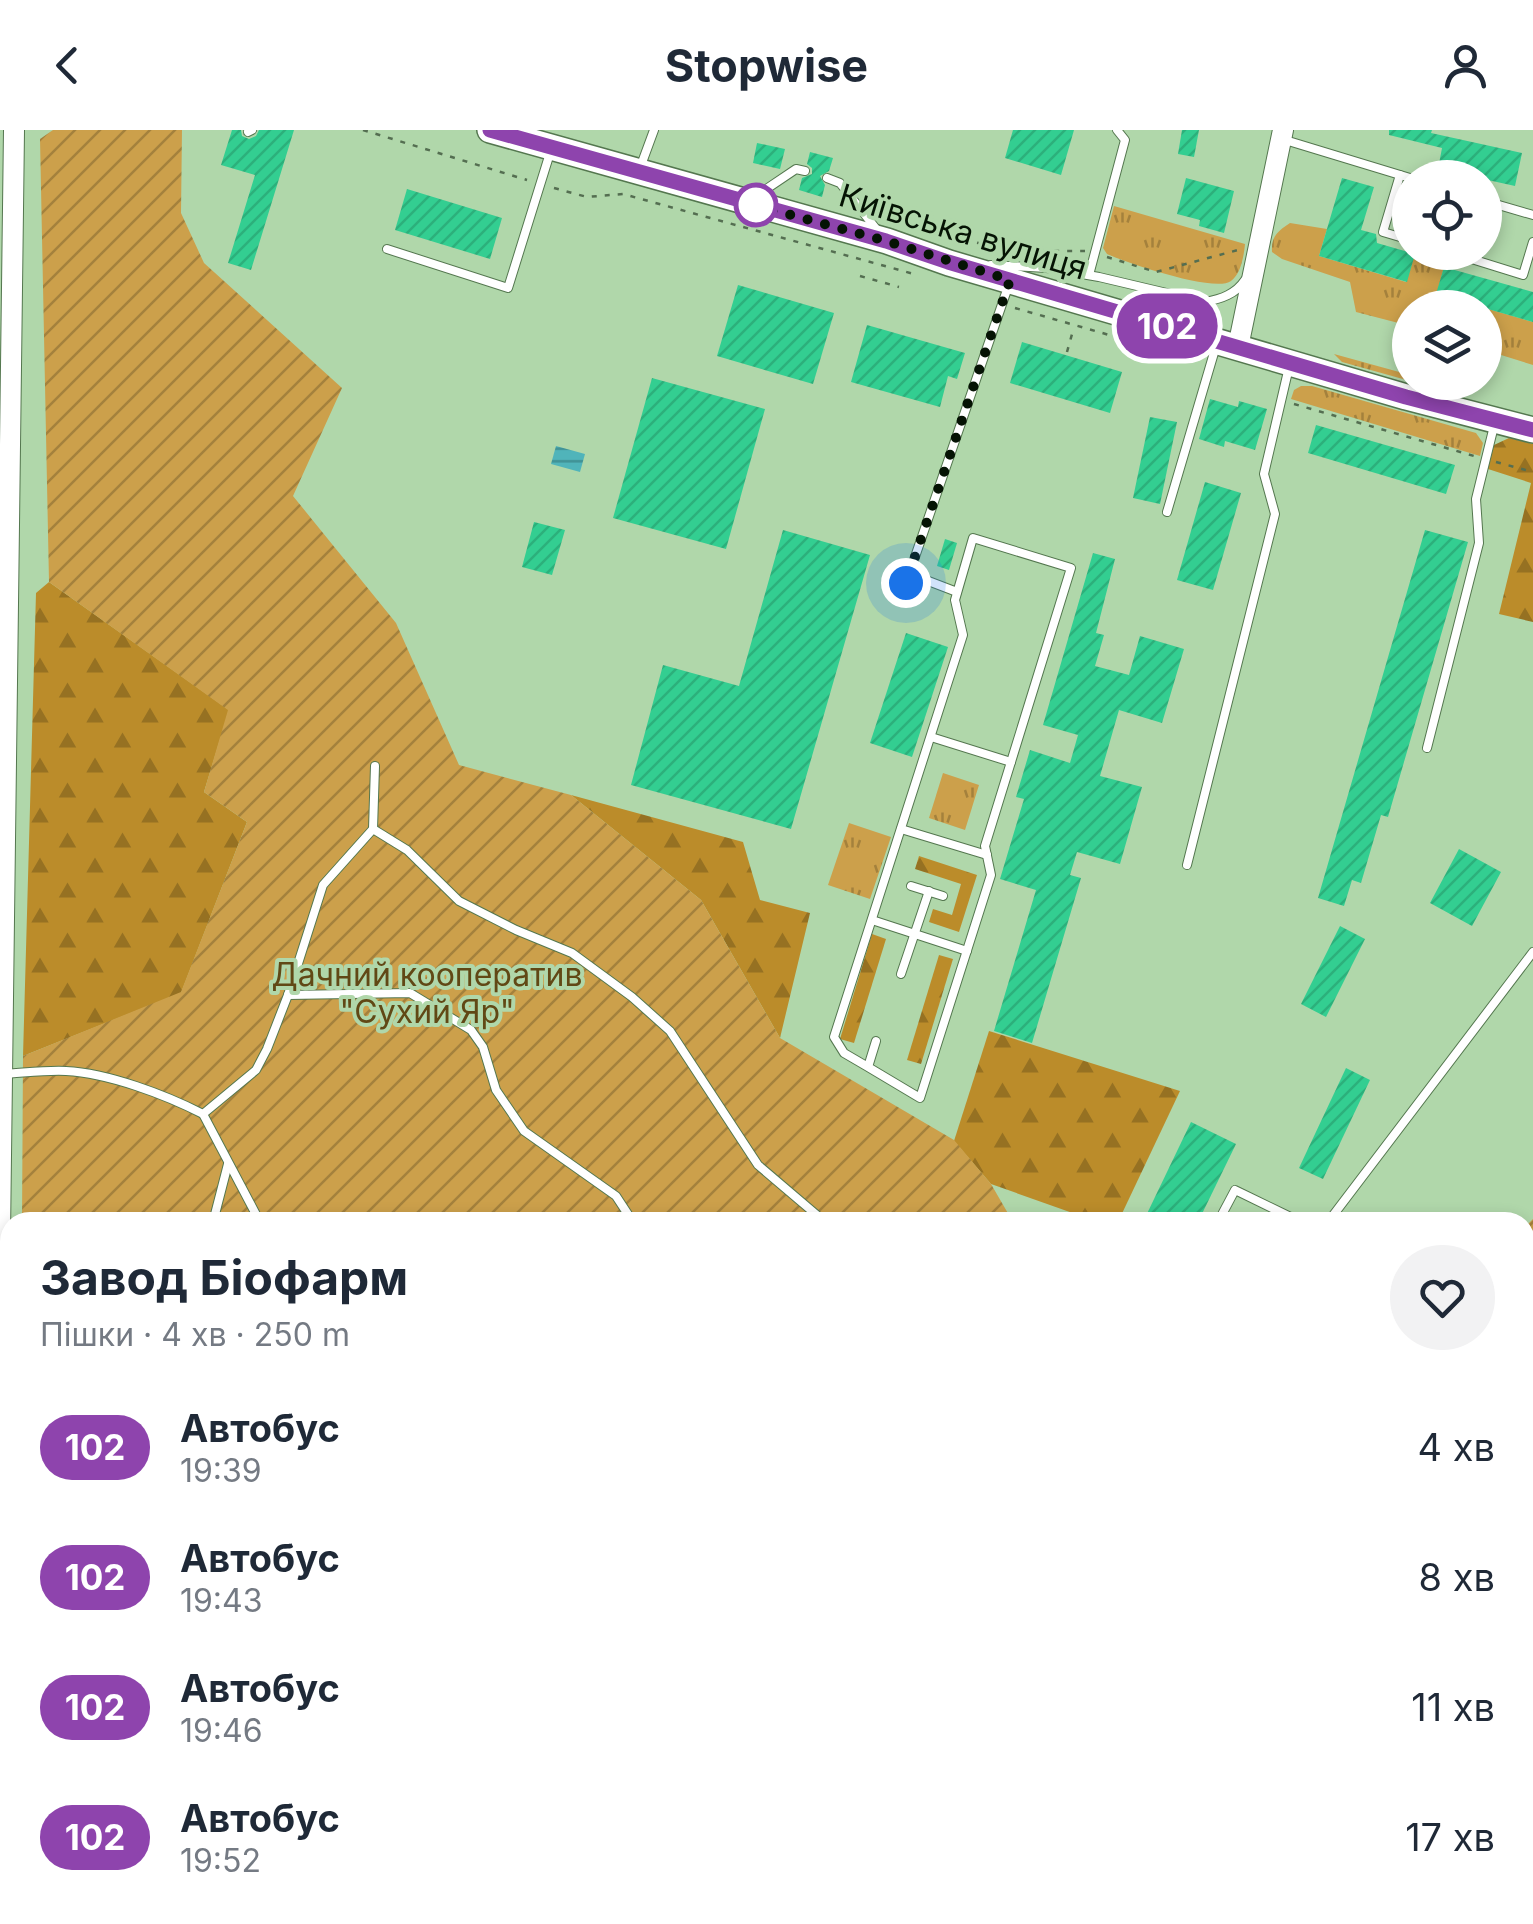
<!DOCTYPE html>
<html lang="uk">
<meta charset="utf-8">
<style>
:root{--surface:#fff;--page:#f2f2f3;--text:#1f2937;--muted:#747a83}
body{margin:0;font-family:Inter,sans-serif;background:var(--page);color:var(--text);height:100vh;display:flex;flex-direction:column;font-size:38px;white-space:nowrap}
*{box-sizing:border-box;margin:0}
p{font-size:32px;color:var(--muted)}
.icon{flex:none;width:55px;height:55px;fill:none;stroke:currentColor;stroke-width:2;stroke-linecap:round;stroke-linejoin:round}
.map{position:relative;flex:1;overflow:hidden}
.drawer{position:absolute;left:0px;top:1082px;width:1535px;height:712px;display:flex;flex-direction:column;background:var(--surface);border-radius:30px 30px 0 0;box-shadow:0 5px 15px #0003}
.drawer>*{flex:none}
.badge{padding:0 20px;border-radius:32px;font-size:35px;line-height:65px}
.controls{position:absolute;left:1392px;top:30px;display:grid;gap:20px}
.controls a{display:grid;place-items:center;width:110px;height:110px;border-radius:50%;background:var(--surface);box-shadow:0 5px 15px #0003;font-size:50px}
.you{position:absolute;width:50px;height:50px;margin:-25px;border:8px solid #fff;border-radius:50%;background:#1a73e8;box-shadow:0 0 0 15px #1a73e833}
.map>.badge{position:absolute;translate:-50% -50%;box-shadow:0 0 0 5px #fff}
.round{display:grid;place-items:center;flex:none;width:105px;height:105px;border-radius:52px;background:var(--page)}
.overview{display:flex;align-items:center;justify-content:space-between;height:170px;padding:0 40px}
h1{font-size:48px;font-weight:700;line-height:75px}
ul{padding:0;list-style:none}
li{display:flex;align-items:center;gap:30px;height:130px;padding:0 40px}
li div{flex:1}
li b{display:block;font-size:38px}
li em{font-style:normal}
li .badge{min-width:110px;font-weight:700;text-align:center}
header{display:flex;justify-content:space-between;align-items:center;height:130px;padding:0 40px;background:var(--surface);font-size:45px;font-weight:700}
.map>svg:first-child{display:block}
.grass{fill:url(#grass-tufts)}
.forest{fill:url(#forest-firs)}
.garden{fill:url(#garden-furrows)}
.water{fill:url(#water-rules)}
.lines{fill:none;stroke-linecap:round;stroke-linejoin:round}
.stream{stroke:#50b4ba;stroke-width:5}
.building{fill:url(#building-hatch)}
.service-casing{stroke:#54774f;stroke-width:10}
.minor-casing{stroke:#54774f;stroke-width:18}
.tertiary-casing{stroke:#54774f;stroke-width:22}
.primary-casing{stroke:#54774f;stroke-width:28}
.path{stroke:#546e51;stroke-width:2.5;stroke-dasharray:5 8;stroke-linecap:butt}
.service{stroke:#fff;stroke-width:8}
.minor{stroke:#fff;stroke-width:15}
.tertiary{stroke:#fff;stroke-width:20}
.primary{stroke:#fff;stroke-width:25}
.line-casing{stroke:#fff;stroke-width:22}
.line{stroke:#8e44ad;stroke-width:15}
.walk{stroke:#051304;stroke-width:10;stroke-dasharray:0 18}
.stop-dot{fill:#fff;stroke:#8e44ad;stroke-width:5}
.labels{text-anchor:middle;stroke-width:8;stroke-linejoin:round;paint-order:stroke}
.street-label{font-size:32px;fill:#051304;stroke:#b0d7aa}
.park-label{font-size:32px;fill:#614815;stroke:#b0d7aa}
</style>
<header><svg class="icon" aria-label="back" viewBox="0 0 24 24"><path d="M15 5l-7 7 7 7"/></svg>Stopwise<svg class="icon" aria-label="person" viewBox="0 0 24 24"><circle cx="12" cy="8" r="4"/><path d="M4 21q1-7 8-7t8 7"/></svg></header>
<div class="map">
<svg width="1533" height="1794" viewBox="0 0 1533 1794">
<defs>
<pattern id="grass-tufts" width="24" height="20" patternUnits="userSpaceOnUse" patternTransform="scale(2.5)"><rect width="24" height="20" fill="#cca04b"/><path d="M3 7l-1-3M5 7V3M7 7l1-3M15 17l-1-3M17 17v-4M19 17l1-3" fill="none" stroke="#a4813c"/></pattern>
<pattern id="forest-firs" width="22" height="20" patternUnits="userSpaceOnUse" patternTransform="scale(2.5)"><rect width="22" height="20" fill="#bb8c2a"/><path d="M5 1l3.5 6h-7zM16 11l3.5 6h-7z" fill="#967122"/></pattern>
<pattern id="garden-furrows" width="10" height="10" patternUnits="userSpaceOnUse" patternTransform="scale(2.5)"><rect width="10" height="10" fill="#cca04b"/><path d="M-1 1l2-2M0 10L10 0M9 11l2-2" fill="none" stroke="#a4813c"/></pattern>
<pattern id="water-rules" width="6" height="5" patternUnits="userSpaceOnUse" patternTransform="scale(2.5)"><rect width="6" height="5" fill="#50b4ba"/><path d="M0 2.5h6" fill="none" stroke="#409195"/></pattern>
<pattern id="building-hatch" width="6" height="6" patternUnits="userSpaceOnUse" patternTransform="scale(2.5)"><rect width="6" height="6" fill="#33ce91"/><path d="M-1 1l2-2M0 6l6-6M5 7l2-2" fill="none" stroke="#2cb07b"/></pattern>
</defs>
<rect width="100%" height="100%" fill="#b0d7aa"/>
<g class="grass">
<path d="M1114 76 1245 114C1244 125 1241 144 1231 151 1215 163 1127 133 1107 124L1103 118Z"/>
<path d="M1290 93 1327 99 1319 126 1406 152 1415 124 1444 137 1437 164 1482 177 1410 178V196L1356 182 1350 152 1282 129 1272 122C1271 106 1278 101 1290 93Z"/>
<polygon points="1485,178 1533,192 1533,235 1485,220"/>
<polygon points="1334,224 1410,245 1410,251 1342,232"/>
<polygon points="1301,256 1312,256 1476,303 1483,313 1480,326 1291,269 1294,260"/>
<polygon points="943,643 979,655 965,700 929,688"/>
<polygon points="849,693 891,707 870,769 828,755"/>
</g>
<g class="forest">
<polygon points="1509,308 1533,314 1533,492 1499,484 1531,353 1488,339 1494,315"/>
<polygon points="49,452 229,580 204,662 247,692 181,863 23,926 36,463"/>
<polygon points="571,665 743,712 760,770 810,783 780,908 701,770"/>
<polygon points="919,726 977,745 959,802 929,792 933,779 952,785 961,754 915,739"/>
<polygon points="872,804 886,809 854,913 840,909"/>
<polygon points="939,825 953,829 921,934 907,930"/>
<polygon points="989,901 1180,961 1118,1092 1098,1092 991,1054 954,1011"/>
</g>
<g class="garden">
<polygon points="53,0 182,0 181,83 204,133 342,258 293,366 396,493 459,635 571,665 701,770 780,908 954,1010 991,1054 1013,1092 22,1092 23,926 181,862 247,692 204,662 228,580 49,452 40,9"/>
<polygon points="1533,1089 1533,1794 20,1794 20,1785 1525,1785 1525,1097"/>
</g>
<polygon class="water" points="556,316 585,324 580,342 551,334"/>
<g class="lines">
<g class="stream">
<polyline points="1525,1302 1533,1297"/>
<polyline points="1079,1794 1088,1785"/>
</g>
</g>
<g class="building">
<polygon points="232,0 241,0 242,6 249,9 256,6 259,0 294,0 251,140 228,133 255,45 221,35"/>
<polygon points="1013,0 1074,0 1061,45 1005,28"/>
<polygon points="1182,0 1199,0 1194,27 1178,24"/>
<polygon points="1389,0 1432,0 1431,3 1522,23 1515,56 1438,39 1442,18 1389,5"/>
<polygon points="757,13 785,19 780,39 753,33"/>
<polygon points="810,22 833,28 829,41 820,46 825,55 822,67 799,60 802,48 812,44 812,38 807,34"/>
<polygon points="1186,48 1234,61 1224,103 1199,96 1200,90 1177,84"/>
<polygon points="1342,48 1374,57 1361,100 1376,104 1377,113 1415,124 1407,152 1319,126"/>
<polygon points="407,59 502,88 490,129 395,100"/>
<polygon points="1444,137 1533,162 1533,192 1436,164"/>
<polygon points="738,155 834,183 813,254 717,226"/>
<polygon points="867,195 965,223 957,249 948,246 940,277 851,252"/>
<polygon points="1022,212 1122,242 1110,283 1010,253"/>
<polygon points="652,248 765,279 726,419 613,388"/>
<polygon points="1210,269 1238,277 1239,271 1267,279 1255,320 1225,311 1224,317 1199,309"/>
<polygon points="1150,287 1177,292 1160,374 1133,368"/>
<polygon points="1316,295 1455,335 1446,364 1308,323"/>
<polygon points="1205,352 1241,363 1213,460 1177,450"/>
<polygon points="534,392 565,400 552,445 522,437"/>
<polygon points="783,400 870,425 791,699 631,655 663,535 739,556"/>
<polygon points="1425,400 1468,412 1388,687 1381,685 1361,753 1352,750 1344,776 1318,768"/>
<polygon points="945,409 957,413 949,440 937,436"/>
<polygon points="1093,423 1115,429 1096,503 1104,505 1095,536 1129,545 1140,506 1184,519 1162,593 1119,580 1100,646 1142,657 1120,734 1077,722 1070,745 1081,748 1032,913 994,901 1036,760 1000,749 1024,669 1016,667 1030,620 1070,633 1078,605 1043,595"/>
<polygon points="906,503 948,517 912,627 870,613"/>
<polygon points="1459,719 1501,742 1472,796 1430,773"/>
<polygon points="1340,796 1365,809 1326,887 1301,874"/>
<polygon points="1346,938 1370,950 1323,1049 1299,1038"/>
<polygon points="1191,992 1236,1014 1198,1092 1143,1092"/>
</g>
<g class="lines">
<defs>
<g id="service">
<polyline points="248,2 252,0"/>
<polyline points="1285,10 1410,48"/>
<polyline points="640,38 654,0"/>
<polyline points="1400,45 1383,102 1410,110"/>
<polyline points="827,48 840,53 877,100"/>
<polyline points="753,68 796,39 805,41"/>
<polyline points="1485,71 1533,85"/>
<polyline points="387,119 508,158 550,23"/>
<polyline points="1449,122 1523,145 1533,112"/>
<path d="M991 135 1047 138 1099 147 1205 172C1221 169 1236 164 1245 150"/>
<polyline points="1089,145 1125,10 1117,0"/>
<polyline points="1167,382 1216,216"/>
<polyline points="910,444 957,462"/>
<polyline points="906,453 1009,154"/>
<polyline points="931,607 1011,632"/>
<polyline points="1427,618 1479,413 1476,369 1494,296"/>
<polyline points="373,699 407,720 459,771 516,800 572,823 632,867 670,901 758,1035 825,1092"/>
<polyline points="901,699 987,725"/>
<polyline points="1187,735 1275,384 1264,344 1289,237"/>
<polyline points="911,756 943,766"/>
<polyline points="872,790 967,821"/>
<polyline points="901,844 929,761"/>
<polyline points="288,865 410,863 471,900 483,917 496,960 524,1001 616,1066 633,1092"/>
<polyline points="868,937 920,968 991,745 985,716 1071,438 973,408 955,470 963,505 834,907 844,923 868,937 876,911"/>
<path d="M2 944C23 943 45 940 66 941 108 943 166 965 203 984L256 940 267 919 288 865 323 755 373 699 375 636"/>
<polyline points="203,984 260,1092"/>
<polyline points="213,1092 228,1034"/>
<polyline points="1218,1092 1235,1060 1301,1092"/>
<polyline points="1328,1092 1533,822"/>
<polyline points="0,1388 10,1387"/>
<polyline points="1525,1526 1533,1518"/>
<polyline points="489,1785 504,1794"/>
<polyline points="743,1785 759,1794"/>
<polyline points="1180,1785 1180,1794"/>
<polyline points="84,1794 116,1785"/>
</g>
<g id="minor">
<polyline points="1525,1375 1533,1369"/>
<polyline points="987,1785 988,1794"/>
<polyline points="360,1794 381,1785"/>
</g>
<g id="tertiary">
<polyline points="1238,217 1283,0"/>
<polyline points="0,1104 14,0"/>
</g>
<polyline id="primary" points="490,0 887,111 949,133 1406,267 1533,300"/>
</defs>
<use href="#service" class="service-casing"/>
<use href="#minor" class="minor-casing"/>
<use href="#tertiary" class="tertiary-casing"/>
<use href="#primary" class="primary-casing"/>
<g class="path">
<polyline points="363,0 527,50"/>
<polyline points="554,58 587,67 623,64 914,144"/>
<polyline points="878,81 974,112 1016,121 1085,121"/>
<polyline points="1107,127 1156,142 1238,120"/>
<polyline points="860,146 899,157"/>
<polyline points="1015,178 1200,231"/>
<polyline points="1067,222 1074,197"/>
<polyline points="1294,274 1474,326"/>
<polyline points="1496,332 1533,342"/>
</g>
<use href="#service" class="service"/>
<use href="#minor" class="minor"/>
<use href="#tertiary" class="tertiary"/>
<use href="#primary" class="primary"/>
</g>
<g class="lines">
<defs>
<polyline id="line" points="490,0 886,111 948,132 1406,267 1533,300"/>
</defs>
<use href="#line" class="line-casing"/>
<use href="#line" class="line"/>
<polyline class="walk" points="756,75 747,73 886,111 1010,150 906,453"/>
</g>
<circle class="stop-dot" cx="756" cy="75" r="20"/>
<g class="labels">
<g class="street-label">
<text transform="translate(963 102) rotate(17)" y="11">Київська вулиця</text>
</g>
<g class="park-label">
<text x="427" y="856">Дачний кооператив<tspan x="427" dy="37">"Сухий Яр"</tspan></text>
</g>
</g>
</svg>
<div class="controls">
<a><svg class="icon" aria-label="locate" viewBox="0 0 24 24"><circle cx="12" cy="12" r="6"/><path d="M12 2v4M12 18v4M2 12h4M18 12h4"/></svg></a>
<a><svg class="icon" aria-label="layers" viewBox="0 0 24 24"><path d="M12 4l9 5-9 5-9-5zM3 14l9 5 9-5"/></svg></a>
</div>
<div class="you" style="left:906px;top:453px"></div>
<b class="badge" style="left:1167px;top:196px;background:#8e44ad;color:#fff">102</b>
<section class="drawer">
<div class="overview"><div><h1>Завод Біофарм</h1><p>Пішки · 4 хв · 250 m</p></div><a class="round"><svg class="icon" aria-label="heart" viewBox="0 0 24 24"><path d="M12 20l-8-8c-3-5 5-10 8-4 3-6 11-1 8 4z"/></svg></a></div>
<ul>
<li><span class="badge" style="background:#8e44ad;color:#fff">102</span><div><b>Автобус</b><p>19:39</p></div><em>4 хв</em></li>
<li><span class="badge" style="background:#8e44ad;color:#fff">102</span><div><b>Автобус</b><p>19:43</p></div><em>8 хв</em></li>
<li><span class="badge" style="background:#8e44ad;color:#fff">102</span><div><b>Автобус</b><p>19:46</p></div><em>11 хв</em></li>
<li><span class="badge" style="background:#8e44ad;color:#fff">102</span><div><b>Автобус</b><p>19:52</p></div><em>17 хв</em></li>
</ul>
</section>
</div>
